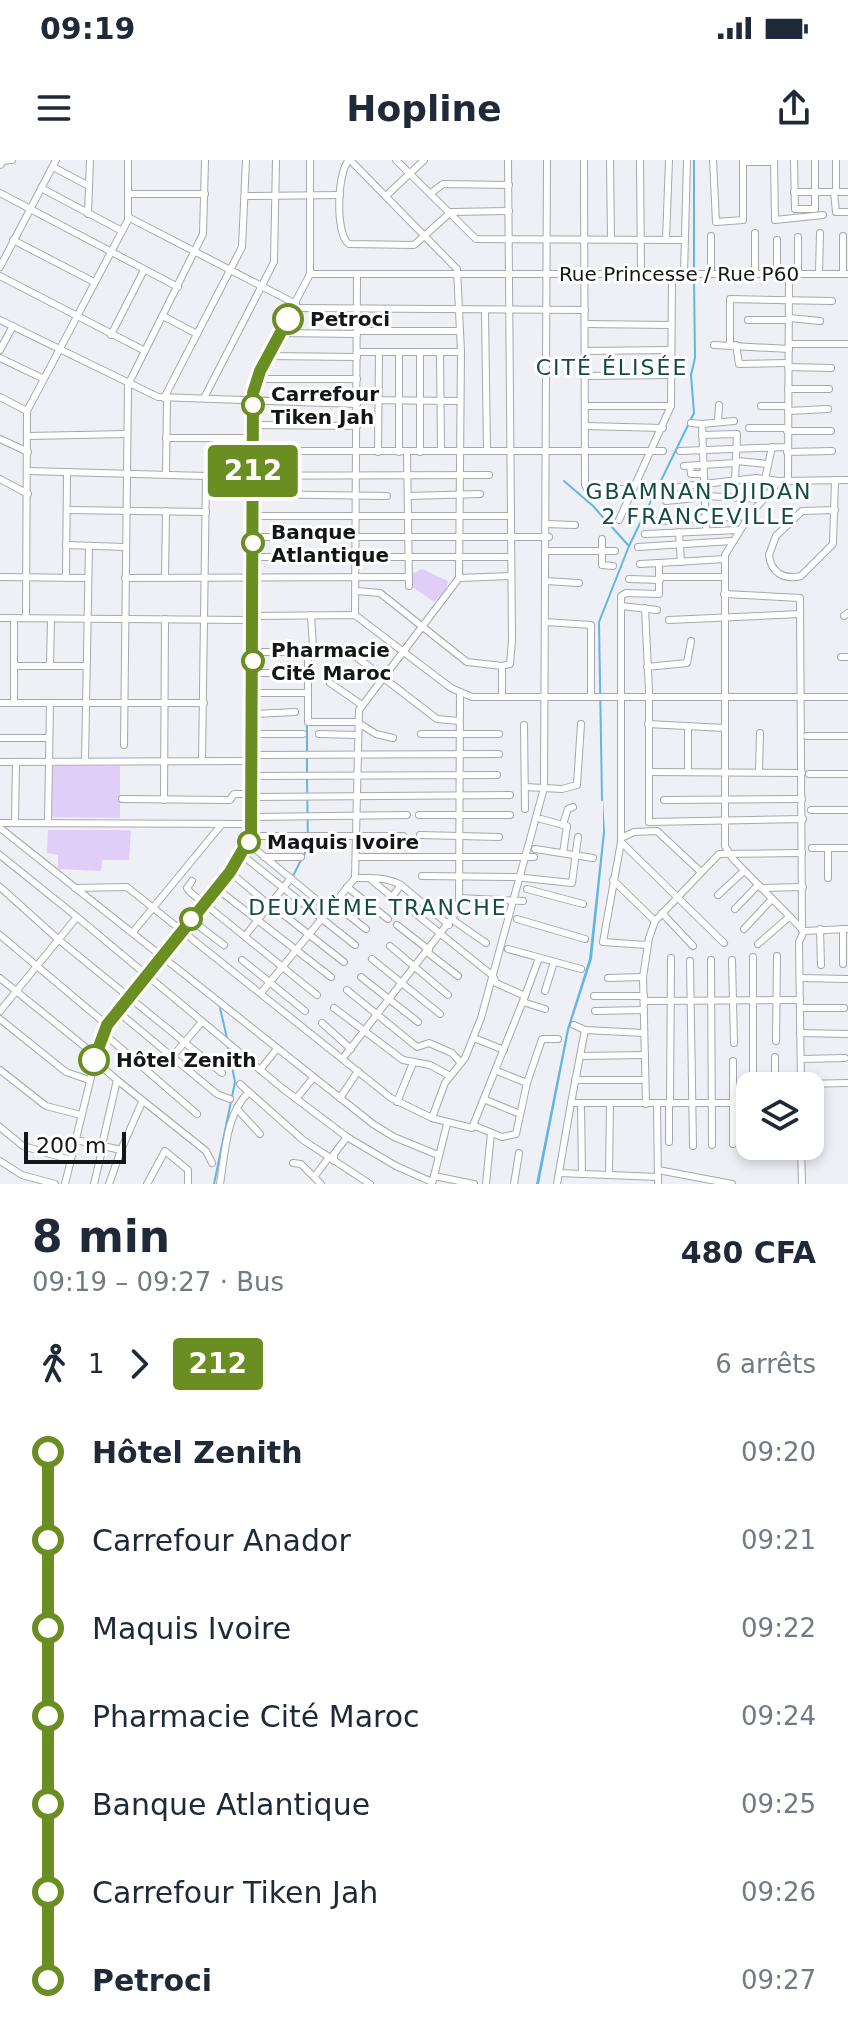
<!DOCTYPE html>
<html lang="fr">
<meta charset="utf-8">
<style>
:root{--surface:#fff;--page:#f2f2f3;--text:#1f2937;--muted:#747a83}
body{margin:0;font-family:"DejaVu Sans",sans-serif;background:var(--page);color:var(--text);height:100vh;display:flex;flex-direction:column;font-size:30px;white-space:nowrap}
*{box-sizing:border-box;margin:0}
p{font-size:26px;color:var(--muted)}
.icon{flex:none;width:44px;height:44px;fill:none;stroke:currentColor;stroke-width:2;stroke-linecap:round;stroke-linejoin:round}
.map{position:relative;height:1024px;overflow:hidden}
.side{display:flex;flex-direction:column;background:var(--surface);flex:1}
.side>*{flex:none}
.badge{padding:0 16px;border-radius:6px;font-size:28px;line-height:52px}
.tools{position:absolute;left:736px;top:912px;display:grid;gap:16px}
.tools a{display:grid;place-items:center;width:88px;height:88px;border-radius:16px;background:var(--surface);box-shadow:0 4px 12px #0003;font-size:40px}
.scale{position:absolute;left:24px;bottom:20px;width:102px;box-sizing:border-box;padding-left:8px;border:4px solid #151618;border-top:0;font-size:22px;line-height:28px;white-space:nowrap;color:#151618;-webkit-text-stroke:6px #fff;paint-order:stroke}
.map>.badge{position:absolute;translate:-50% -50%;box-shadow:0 0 0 4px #fff}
.legs{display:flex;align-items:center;gap:12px;height:88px;padding:0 32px;font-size:26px}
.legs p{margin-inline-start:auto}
.overview{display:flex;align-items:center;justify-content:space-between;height:136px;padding:0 32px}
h1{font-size:44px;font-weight:800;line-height:60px}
ul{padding:0 32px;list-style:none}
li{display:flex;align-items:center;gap:28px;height:88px;font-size:30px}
li i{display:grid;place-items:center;width:12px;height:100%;margin:0 10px;background:currentColor}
li i::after{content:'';width:20px;height:20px;margin:-10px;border:6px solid;border-radius:50%;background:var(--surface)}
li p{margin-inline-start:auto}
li:first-child i{background:linear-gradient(#0000 50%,currentColor 0)}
li:last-child i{background:linear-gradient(currentColor 50%,#0000 0)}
.status{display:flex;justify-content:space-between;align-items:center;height:56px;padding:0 40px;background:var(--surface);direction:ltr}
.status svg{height:22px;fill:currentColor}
header{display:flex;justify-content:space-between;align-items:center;height:104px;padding:0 32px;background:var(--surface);font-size:36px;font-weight:800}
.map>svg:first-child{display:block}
.green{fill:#e1cef8}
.water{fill:#63b6e1}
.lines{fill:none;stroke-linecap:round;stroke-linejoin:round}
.stream{stroke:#63b6e1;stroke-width:2}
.minor-casing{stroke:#a6a8ad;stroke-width:8}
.major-casing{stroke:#a6a8ad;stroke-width:10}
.minor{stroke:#fff;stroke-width:6}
.major{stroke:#fff;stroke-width:8}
.line-1-casing{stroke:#fff;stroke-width:18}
.line-1{stroke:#6b8e23;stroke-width:12}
.stop-1-dot{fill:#fff;stroke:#6b8e23;stroke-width:4}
.labels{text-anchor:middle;stroke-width:6;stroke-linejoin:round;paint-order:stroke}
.street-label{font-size:20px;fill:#151618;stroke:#fff}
.stop-label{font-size:20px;font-weight:bold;fill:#151618;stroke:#fff;text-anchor:start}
.neighbourhood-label{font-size:22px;letter-spacing:2px;fill:#134c42;stroke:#fff}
</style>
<div class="status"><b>09:19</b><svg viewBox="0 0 49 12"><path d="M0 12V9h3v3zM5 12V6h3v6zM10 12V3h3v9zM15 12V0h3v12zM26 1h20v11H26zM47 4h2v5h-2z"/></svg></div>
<header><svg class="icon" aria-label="menu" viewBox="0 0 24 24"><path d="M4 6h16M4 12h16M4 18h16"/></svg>Hopline<svg class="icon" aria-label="share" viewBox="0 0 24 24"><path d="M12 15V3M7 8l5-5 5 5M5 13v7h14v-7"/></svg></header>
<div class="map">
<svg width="848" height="1024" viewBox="0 0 848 1024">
<rect width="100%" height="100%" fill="#eef0f6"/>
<g class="green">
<polygon points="422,409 448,421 446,430 434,442 411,426 410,415"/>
<polygon points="53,606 120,606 120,658 52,657"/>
<polygon points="48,670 131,670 129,700 102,700 101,711 58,709 58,695 47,693"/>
</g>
<polygon class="water" points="603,639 605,672 592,799 569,870 539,1024 536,1024 567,869 589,799 603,672"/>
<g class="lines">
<g class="stream">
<polyline points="694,109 694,0"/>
<polyline points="564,321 593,346 628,385"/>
<polyline points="307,592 307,562"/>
<polyline points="307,612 307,598"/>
<polyline points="602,640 599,462 629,386 694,253 691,215 695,198 694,119"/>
<polyline points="304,695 308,686 307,618"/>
<polyline points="293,716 301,700"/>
<polyline points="220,848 227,878"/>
<polyline points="214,1024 235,922 228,887"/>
</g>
<defs>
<g id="minor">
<path d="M349 0C337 12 335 75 349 84L414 85 451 52 509 51"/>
<polyline points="396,0 476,79 684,80"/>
<polyline points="584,0 585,325 587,329 633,329"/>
<polyline points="610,0 611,79"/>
<polyline points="640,0 641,113"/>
<polyline points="713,0 716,62 743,60 743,0"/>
<polyline points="774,0 775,60 823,55"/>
<polyline points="794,0 795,49 815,49 815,0"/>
<polyline points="1,1 12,0"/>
<polyline points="743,2 774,2"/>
<polyline points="53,7 89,26"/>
<polyline points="41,28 122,71"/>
<polyline points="794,32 848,32"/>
<polyline points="834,32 836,52 848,52"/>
<polyline points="836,32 836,0"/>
<polyline points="0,33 178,127"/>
<polyline points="431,33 443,24 509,25"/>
<polyline points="129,34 205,34"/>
<polyline points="387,35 424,0"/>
<polyline points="246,36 340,35"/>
<polyline points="88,54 90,0"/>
<polyline points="128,57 296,144"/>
<polyline points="755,73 755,114"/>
<polyline points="13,80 94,122"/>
<polyline points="666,80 669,0"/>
<polyline points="0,107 56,0"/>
<polyline points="310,114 848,114"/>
<polyline points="684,114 687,0"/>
<polyline points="711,114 711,76"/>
<polyline points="777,114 777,80"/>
<polyline points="798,114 798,77"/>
<polyline points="819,114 820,73"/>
<polyline points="843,114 843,76"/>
<polyline points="0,116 145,191"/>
<polyline points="294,148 585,150"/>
<polyline points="485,151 487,291"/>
<polyline points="163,156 197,174"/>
<polyline points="789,158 820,161"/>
<polyline points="0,160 158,237 357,244"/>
<polyline points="748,160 789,160"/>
<polyline points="585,164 671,165"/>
<polyline points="357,171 460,171"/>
<polyline points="279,173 357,174"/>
<polyline points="111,175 144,110"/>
<polyline points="789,184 848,184"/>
<polyline points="714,185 789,189"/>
<polyline points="730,185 730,139 832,141"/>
<polyline points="736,185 739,204 788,203"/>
<polyline points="0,190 13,166"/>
<polyline points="585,191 671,190"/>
<polyline points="357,192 461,192"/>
<polyline points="440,192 441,291"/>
<polyline points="267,196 357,197"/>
<polyline points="0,198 42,218"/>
<polyline points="788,207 831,208"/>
<polyline points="585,216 671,215"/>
<polyline points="256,219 357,219"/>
<polyline points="788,229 829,229"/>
<polyline points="0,237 27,251"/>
<polyline points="164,238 242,87 246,0"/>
<polyline points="204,238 274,102 276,0"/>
<polyline points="357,240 460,241"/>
<polyline points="585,246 671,246"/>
<polyline points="761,246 788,246"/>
<polyline points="788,251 828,249"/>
<polyline points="718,261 719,245"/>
<polyline points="691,263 702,264 706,369"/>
<polyline points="702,264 734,261"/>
<polyline points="252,265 357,266"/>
<polyline points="585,266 663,268"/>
<polyline points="749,268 788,268"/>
<polyline points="787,271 831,271"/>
<polyline points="702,275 737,274 735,321"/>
<polyline points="28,276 127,274"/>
<polyline points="166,278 252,278"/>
<polyline points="0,279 28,292"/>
<polyline points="253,291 663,291"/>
<polyline points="680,291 787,287"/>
<polyline points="378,292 379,192"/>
<polyline points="399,292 399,192"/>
<polyline points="407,292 409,426"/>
<polyline points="420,292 420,192"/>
<polyline points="787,292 832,291"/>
<polyline points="737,301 768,304"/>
<polyline points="684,306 736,303"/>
<polyline points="690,306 691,314 703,314"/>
<polyline points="29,311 206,316 489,315"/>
<polyline points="166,314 167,239"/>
<polyline points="0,319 28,334"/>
<polyline points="765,319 772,287"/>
<polyline points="788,319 789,114"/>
<polyline points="669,328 756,318 779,321"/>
<polyline points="253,334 387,336"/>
<polyline points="408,336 480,334"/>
<polyline points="705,336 764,339"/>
<polyline points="666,341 705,337"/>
<polyline points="67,350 206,352"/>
<path d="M835 350 802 351 776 376 769 395C771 413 784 420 801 416L833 384 835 320"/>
<polyline points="253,356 511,356"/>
<polyline points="619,360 671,246 672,114"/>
<polyline points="658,361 749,356"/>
<polyline points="546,364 575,365"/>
<polyline points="679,372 681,402"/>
<polyline points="645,374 739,370"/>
<polyline points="253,377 549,377"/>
<polyline points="602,379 602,405 613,406"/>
<polyline points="66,385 125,387"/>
<polyline points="638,387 732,381"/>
<polyline points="546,391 615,391"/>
<polyline points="253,397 511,397"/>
<polyline points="640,404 659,403"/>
<polyline points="0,417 87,418"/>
<polyline points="660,417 723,417"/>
<polyline points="66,418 67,313"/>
<polyline points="125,418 409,417"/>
<polyline points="165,418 166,351"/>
<polyline points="459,418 511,416"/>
<polyline points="629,419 660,420"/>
<polyline points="545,421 579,423"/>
<polyline points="357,431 380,433 467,502 502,506 502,536"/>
<polyline points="724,434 800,438 802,770"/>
<polyline points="621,446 657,450"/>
<polyline points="645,448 649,531 649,662 803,659"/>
<polyline points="311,455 313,487"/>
<polyline points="355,455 357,114"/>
<polyline points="844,456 848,453"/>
<polyline points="0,458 245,460 254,456 355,455 451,528 472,537 848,537"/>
<polyline points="26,458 27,251 128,60 128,0"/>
<polyline points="669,460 800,454"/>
<polyline points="545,462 591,465 591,536"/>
<polyline points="253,492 308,492"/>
<polyline points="841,497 848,497"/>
<polyline points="14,506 85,506"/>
<polyline points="50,506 51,459"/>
<polyline points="502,506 510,504 512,481 508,0"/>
<polyline points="647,507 687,503 691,481"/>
<polyline points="253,513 296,513"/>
<polyline points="330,523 362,545"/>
<polyline points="253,533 308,533"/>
<polyline points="0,543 204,543"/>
<polyline points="14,543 14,458"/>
<polyline points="253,554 295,552"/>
<polyline points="648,564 724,568"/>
<polyline points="524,565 525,649"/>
<polyline points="688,568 688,612"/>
<polyline points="253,574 303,574"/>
<polyline points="319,574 357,575"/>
<polyline points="421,574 499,574"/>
<polyline points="807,576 848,576"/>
<polyline points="0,578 49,578"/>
<polyline points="393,578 376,574 357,562 308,562 308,492 313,487 346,489 437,559 459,561"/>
<polyline points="124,585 128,225 203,74 205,0"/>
<polyline points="253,595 499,594"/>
<polyline points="85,601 89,386"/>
<polyline points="202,601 206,316"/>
<polyline points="0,602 253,601"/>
<polyline points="649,612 802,613"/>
<polyline points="759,612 760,573"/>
<polyline points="809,614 848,614"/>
<polyline points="253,616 497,615"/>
<polyline points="525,627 562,629 577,625 581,564"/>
<polyline points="254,637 510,635"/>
<polyline points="122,639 230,640 234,634 253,634"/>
<polyline points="164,640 165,459"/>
<polyline points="664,640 802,639"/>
<polyline points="811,650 848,650"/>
<polyline points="419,655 510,655"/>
<polyline points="254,657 407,655"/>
<polyline points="541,659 567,666 563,693"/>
<polyline points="15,662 16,602"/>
<polyline points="48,662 50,543"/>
<polyline points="0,663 254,664"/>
<polyline points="563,664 568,649 573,647"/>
<polyline points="0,668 373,964 394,977 438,995"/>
<polyline points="420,675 499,677"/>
<polyline points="251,676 403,676"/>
<polyline points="621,678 634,672 657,671 701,712"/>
<polyline points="621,682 724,783"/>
<polyline points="249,684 329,750"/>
<polyline points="812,688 848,688"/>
<polyline points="828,688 828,718"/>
<polyline points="535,689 593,698"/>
<polyline points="0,695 77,757"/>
<polyline points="242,695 355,785"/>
<polyline points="264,697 301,697"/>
<polyline points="356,697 534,697"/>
<polyline points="230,712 269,745"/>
<polyline points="422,716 515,717 572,723 578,677"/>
<path d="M355 718C372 718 386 717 401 725L392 737 369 718"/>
<polyline points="613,720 655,761"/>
<polyline points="192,721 187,728 190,732 317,835"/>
<polyline points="401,725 449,765"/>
<polyline points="0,727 59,780 222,913"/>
<polyline points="347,727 388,759"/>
<polyline points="75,728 127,727 391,938 432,958 472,968 525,836 496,823 493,816 411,750"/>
<polyline points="216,728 331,817"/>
<polyline points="761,728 803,727"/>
<polyline points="527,729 583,744"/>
<polyline points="718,735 744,711"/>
<polyline points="459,738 523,741"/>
<polyline points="270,744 344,802"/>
<polyline points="334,744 366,769"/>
<polyline points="735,749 758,725"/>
<polyline points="662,753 693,786"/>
<polyline points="517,759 585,779"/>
<polyline points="191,760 224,785"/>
<polyline points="453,760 486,783"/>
<polyline points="397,765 429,790"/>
<polyline points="744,769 772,739"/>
<polyline points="820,769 821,805"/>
<polyline points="843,769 843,804"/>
<polyline points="804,771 733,699 725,686 725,395 749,356 779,321 848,320"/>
<polyline points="133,772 222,664"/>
<polyline points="0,775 107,865"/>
<polyline points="245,776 291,718"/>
<polyline points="758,784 789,757"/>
<polyline points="647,785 603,782 621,682 621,436 626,433 659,434 659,403 725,399"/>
<polyline points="390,786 448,835"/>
<polyline points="508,789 581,809"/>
<polyline points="427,792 458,816"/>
<polyline points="372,799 440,854"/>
<polyline points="242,800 305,851"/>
<polyline points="711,800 712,985"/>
<polyline points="732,800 734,883"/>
<polyline points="690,801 693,986"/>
<polyline points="361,817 418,862"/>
<polyline points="0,818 95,895"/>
<polyline points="608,818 643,817"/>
<polyline points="800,818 848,819"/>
<polyline points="347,830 417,887 429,883 452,893 461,903"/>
<polyline points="545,831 554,802"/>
<polyline points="261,833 355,718 359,550 459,418 461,192 457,109 350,0"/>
<polyline points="525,836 539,798"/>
<polyline points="594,836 644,836"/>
<polyline points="644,841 800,840"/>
<polyline points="523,842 545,849"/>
<polyline points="334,848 403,900 430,905 450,916"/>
<polyline points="800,848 844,848"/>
<polyline points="0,851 77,757 282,928 347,977 334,994 334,1001"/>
<polyline points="117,851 217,934 230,939"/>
<polyline points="595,851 644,850"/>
<polyline points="0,859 66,912 89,920"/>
<polyline points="322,863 351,889"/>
<polyline points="574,865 585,870"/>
<polyline points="102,872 197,954"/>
<polyline points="644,873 585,870 571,943 750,943"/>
<polyline points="800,873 847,874"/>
<polyline points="474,878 504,890"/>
<polyline points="776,881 777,796"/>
<polyline points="580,896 645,895"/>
<polyline points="775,897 775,926"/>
<polyline points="171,898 202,862"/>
<polyline points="343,898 459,749 460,534"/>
<polyline points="801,899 845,898"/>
<polyline points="94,900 117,920 102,985"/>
<polyline points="733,901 733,984"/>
<polyline points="0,910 46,946 81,955"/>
<polyline points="260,910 276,890"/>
<polyline points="117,920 206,991 212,1003"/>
<polyline points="575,920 645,920"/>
<polyline points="527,923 542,879 558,879"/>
<polyline points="240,924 303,980 370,1024"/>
<polyline points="801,924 847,923"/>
<polyline points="753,926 753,797"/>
<polyline points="801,926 799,782 804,771 848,769"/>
<polyline points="340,938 358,911"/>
<polyline points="296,939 313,918"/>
<polyline points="486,940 520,954"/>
<polyline points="397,942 413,903"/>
<polyline points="581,944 582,1014"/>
<polyline points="646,944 643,817 649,778 655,761 719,694 802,693"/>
<polyline points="657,944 658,1024"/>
<polyline points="669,944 669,982"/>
<polyline points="670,944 671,798"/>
<polyline points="237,949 260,974"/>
<polyline points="432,958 445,923 465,898 481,858 544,628 547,0"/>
<polyline points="475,966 502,977 516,974 527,923 497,911"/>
<polyline points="0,967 23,986 71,1000"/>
<polyline points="347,977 396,1006 432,1022"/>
<polyline points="76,980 121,990 109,1024"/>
<polyline points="801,986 802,1024"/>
<polyline points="121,990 142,942"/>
<polyline points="0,1001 22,1015 55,1024"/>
<polyline points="293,1003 301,1004 321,1024"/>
<polyline points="658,1010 732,1024"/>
<polyline points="559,1013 658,1017"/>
<polyline points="609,1015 610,944"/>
<polyline points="315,1016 329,997"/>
<polyline points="434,1016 474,1024"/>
<polyline points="65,1024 102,872 230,712 251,676 253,233 267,196 310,114 310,0"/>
<polyline points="94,1024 103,986"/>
<polyline points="147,1024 165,991 188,1010 188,1024"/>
<path d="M220 1024C225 994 226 953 249 932"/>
<polyline points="432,1024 447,964"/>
<polyline points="486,1024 491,973"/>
<polyline points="514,1024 519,993"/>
<polyline points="557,1024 571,943"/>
</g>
<polyline id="major" points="0,4 2,0"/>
</defs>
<use href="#minor" class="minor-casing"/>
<use href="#major" class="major-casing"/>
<use href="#minor" class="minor"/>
<use href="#major" class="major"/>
</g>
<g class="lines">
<defs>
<polyline id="line-1" points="94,900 107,865 230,712 251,676 253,233 260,211 288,159"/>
</defs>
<use href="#line-1" class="line-1-casing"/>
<use href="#line-1" class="line-1"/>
</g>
<g class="stop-1-dot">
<circle cx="288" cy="159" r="14"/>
<circle cx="253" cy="245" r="10"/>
<circle cx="253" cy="383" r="10"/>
<circle cx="253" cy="501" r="10"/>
<circle cx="249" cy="682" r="10"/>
<circle cx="191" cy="759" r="10"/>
<circle cx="94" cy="900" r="14"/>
</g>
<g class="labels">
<g class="street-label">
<text x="679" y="121">Rue Princesse / Rue P60</text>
</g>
<g class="stop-label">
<text x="310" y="166">Petroci</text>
<text x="271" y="241">Carrefour<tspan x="271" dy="23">Tiken Jah</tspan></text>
<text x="271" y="379">Banque<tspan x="271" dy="23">Atlantique</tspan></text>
<text x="271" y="497">Pharmacie<tspan x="271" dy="23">Cité Maroc</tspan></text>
<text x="267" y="689">Maquis Ivoire</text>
<text x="116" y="907">Hôtel Zenith</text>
</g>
<g class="neighbourhood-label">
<text x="612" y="215">CITÉ ÉLISÉE</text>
<text x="699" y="339">GBAMNAN DJIDAN<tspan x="699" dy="25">2 FRANCEVILLE</tspan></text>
<text x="378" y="755">DEUXIÈME TRANCHE</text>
</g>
</g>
</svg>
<div class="tools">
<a><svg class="icon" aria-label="layers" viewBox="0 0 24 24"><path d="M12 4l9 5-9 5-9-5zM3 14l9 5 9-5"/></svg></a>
</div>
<div class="scale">200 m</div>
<b class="badge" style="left:253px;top:311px;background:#6b8e23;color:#fff">212</b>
</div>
<section class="side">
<div class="overview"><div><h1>8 min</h1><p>09:19 – 09:27 · Bus</p></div><b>480 CFA</b></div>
<div class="legs"><svg class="icon" aria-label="walk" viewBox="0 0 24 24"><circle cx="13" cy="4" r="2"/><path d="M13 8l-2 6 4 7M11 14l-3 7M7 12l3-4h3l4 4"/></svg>1<svg class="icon" aria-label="forward" viewBox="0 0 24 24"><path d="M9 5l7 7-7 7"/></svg><b class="badge" style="background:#6b8e23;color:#fff">212</b><p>6 arrêts</p></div>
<ul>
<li><i style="color:#6b8e23"></i><b>Hôtel Zenith</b><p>09:20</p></li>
<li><i style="color:#6b8e23"></i><span>Carrefour Anador</span><p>09:21</p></li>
<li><i style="color:#6b8e23"></i><span>Maquis Ivoire</span><p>09:22</p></li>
<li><i style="color:#6b8e23"></i><span>Pharmacie Cité Maroc</span><p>09:24</p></li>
<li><i style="color:#6b8e23"></i><span>Banque Atlantique</span><p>09:25</p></li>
<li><i style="color:#6b8e23"></i><span>Carrefour Tiken Jah</span><p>09:26</p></li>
<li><i style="color:#6b8e23"></i><b>Petroci</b><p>09:27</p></li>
</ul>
</section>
